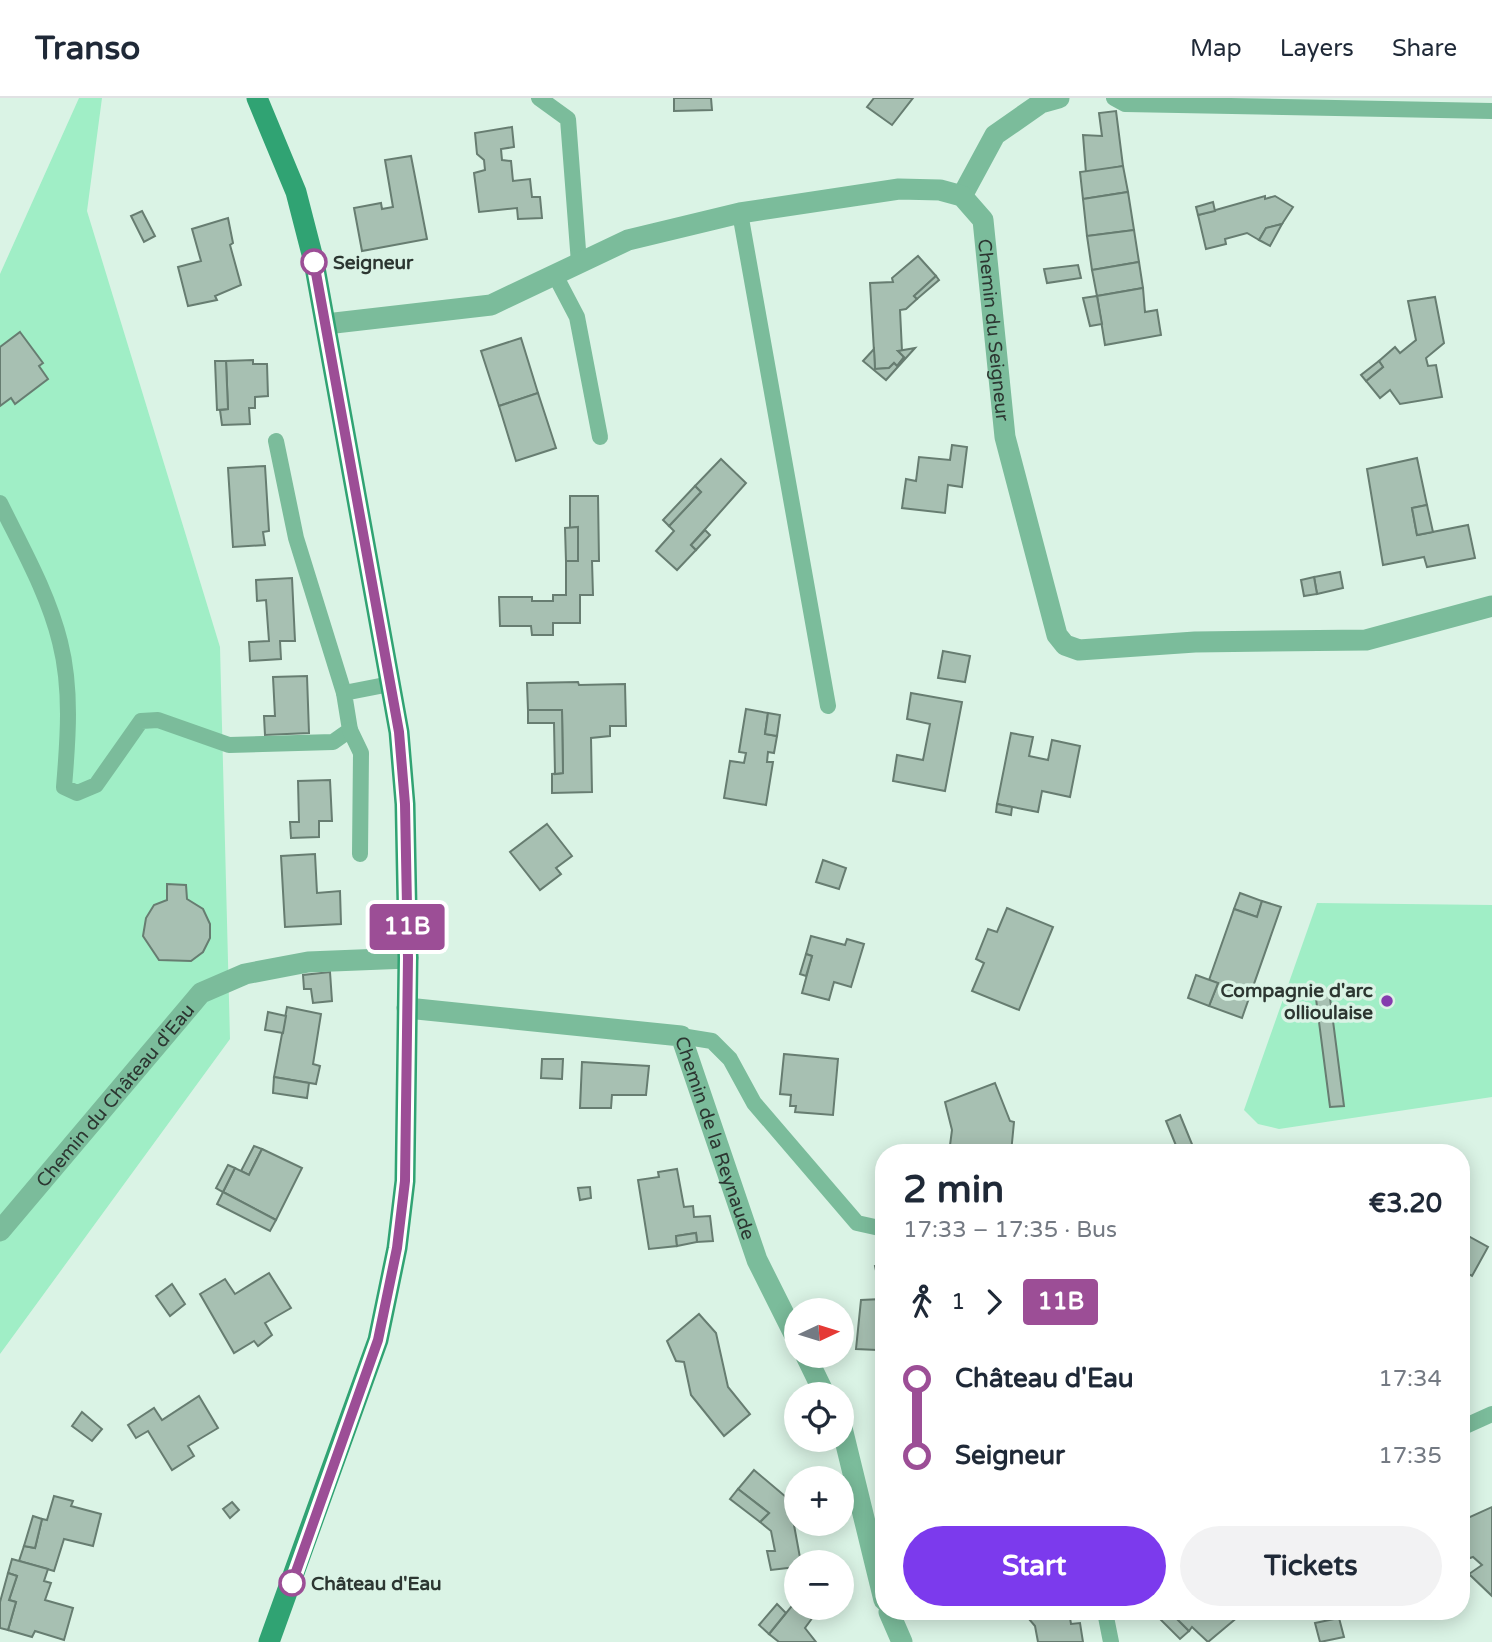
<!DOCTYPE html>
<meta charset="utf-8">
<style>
:root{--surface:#fff;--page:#f2f2f3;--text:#1f2937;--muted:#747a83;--line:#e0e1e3;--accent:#7c3aed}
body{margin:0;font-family:"Varela Round",sans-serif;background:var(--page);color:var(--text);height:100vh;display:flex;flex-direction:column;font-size:26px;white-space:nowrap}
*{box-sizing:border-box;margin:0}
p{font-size:23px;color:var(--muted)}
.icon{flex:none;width:38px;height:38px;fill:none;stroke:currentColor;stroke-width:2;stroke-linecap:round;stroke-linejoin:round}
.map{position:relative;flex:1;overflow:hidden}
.sheet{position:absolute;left:875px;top:1046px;width:595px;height:476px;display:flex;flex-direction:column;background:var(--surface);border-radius:28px;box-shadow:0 4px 18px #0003}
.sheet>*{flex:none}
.badge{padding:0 14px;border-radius:5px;font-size:24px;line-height:46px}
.needle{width:46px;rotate:86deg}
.tools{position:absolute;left:784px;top:1200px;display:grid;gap:14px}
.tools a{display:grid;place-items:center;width:70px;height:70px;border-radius:50%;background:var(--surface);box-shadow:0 4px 18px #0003;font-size:35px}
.map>.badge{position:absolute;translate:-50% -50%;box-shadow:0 0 0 4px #fff}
.legs{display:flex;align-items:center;gap:10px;height:77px;padding:0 28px;font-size:23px}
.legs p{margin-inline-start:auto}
.overview{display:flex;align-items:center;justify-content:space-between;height:119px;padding:0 28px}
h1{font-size:38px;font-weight:700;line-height:52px}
.action{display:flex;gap:14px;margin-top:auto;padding:14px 28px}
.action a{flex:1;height:80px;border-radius:42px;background:var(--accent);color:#fff;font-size:28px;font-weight:700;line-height:80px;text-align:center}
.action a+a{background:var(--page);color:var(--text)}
ul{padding:0 28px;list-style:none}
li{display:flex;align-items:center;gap:24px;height:77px;font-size:26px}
li i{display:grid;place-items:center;width:10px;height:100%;margin:0 9px;background:currentColor}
li i::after{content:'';width:18px;height:18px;margin:-9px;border:5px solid;border-radius:50%;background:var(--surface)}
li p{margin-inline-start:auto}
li:first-child i{background:linear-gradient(#0000 50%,currentColor 0)}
li:last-child i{background:linear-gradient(currentColor 50%,#0000 0)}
header{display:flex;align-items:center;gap:42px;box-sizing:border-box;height:98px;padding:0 35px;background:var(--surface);border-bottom:2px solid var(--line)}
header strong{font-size:33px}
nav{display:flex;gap:38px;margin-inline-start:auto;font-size:24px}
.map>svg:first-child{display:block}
.green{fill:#a0eec6}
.building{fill:#a7c0b2;stroke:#677d71;stroke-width:2}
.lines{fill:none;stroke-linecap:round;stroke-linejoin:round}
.service{stroke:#7bbc9b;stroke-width:16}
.minor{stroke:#7bbc9b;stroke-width:21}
.secondary{stroke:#30a373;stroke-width:21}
.line-1-casing{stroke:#fff;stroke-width:16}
.line-1{stroke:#9c4e96;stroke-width:10}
.stop-1-dot{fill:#fff;stroke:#9c4e96;stroke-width:3.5}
.poi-dot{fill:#853cae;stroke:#daf3e5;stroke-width:2.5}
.labels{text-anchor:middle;stroke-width:7;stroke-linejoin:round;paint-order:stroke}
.stop-label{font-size:19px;font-weight:bold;fill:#2c3631;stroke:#daf3e5;text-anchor:start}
.street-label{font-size:19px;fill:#2c3631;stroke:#daf3e5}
.poi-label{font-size:19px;font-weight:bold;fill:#2c3631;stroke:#daf3e5;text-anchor:end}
</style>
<header>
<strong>Transo</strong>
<nav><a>Map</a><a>Layers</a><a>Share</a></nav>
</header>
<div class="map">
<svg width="1492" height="1544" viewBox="0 0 1492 1544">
<rect width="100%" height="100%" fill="#daf3e5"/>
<g class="green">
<polygon points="79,0 102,0 87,113 220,549 230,941 0,1256 0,176"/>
<polygon points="1317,805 1492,807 1492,999 1279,1031 1258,1026 1244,1012"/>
</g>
<g class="building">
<polygon points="674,0 711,0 712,12 674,13"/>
<polygon points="874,0 913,0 892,27 867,9"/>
<polygon points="1116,13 1123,68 1086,75 1083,37 1102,38 1099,15"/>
<polygon points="512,29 514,49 501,51 502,62 511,63 513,83 530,81 532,99 540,99 542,120 518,121 517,110 479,114 474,75 485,72 484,62 477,56 475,35"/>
<polygon points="411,58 427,141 362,153 354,110 381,105 382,111 393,109 385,62"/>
<polygon points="1123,68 1128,94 1083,101 1080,74"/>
<polygon points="1128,94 1134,132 1087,138 1083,101"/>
<polygon points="1265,98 1265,101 1275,98 1293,109 1282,126 1266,130 1259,142 1247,135 1225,141 1226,146 1206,151 1198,117"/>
<polygon points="1213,104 1215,113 1198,117 1196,109"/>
<polygon points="142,113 155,138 144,144 131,118"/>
<polygon points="228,120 233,145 230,147 241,187 215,198 217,202 188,208 178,169 201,163 192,131"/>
<polygon points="1282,126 1270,148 1259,142 1266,130"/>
<polygon points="1134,132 1139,164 1092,172 1087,138"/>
<polygon points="918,158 936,178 914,198 917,201 906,211 900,212 902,253 898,253 904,259 897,268 894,265 889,270 875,271 870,185 893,184 892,180"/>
<polygon points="1139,164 1143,190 1097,198 1092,172"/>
<polygon points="1078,167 1081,180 1047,185 1044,171"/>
<polygon points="936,178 939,182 917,201 914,198"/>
<polygon points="1143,190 1145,214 1157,212 1161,237 1105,247 1097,198"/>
<polygon points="1097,198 1102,226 1090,228 1083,200"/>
<polygon points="1435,199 1444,245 1426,260 1428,268 1436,267 1442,299 1400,306 1390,292 1380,300 1366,283 1383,269 1379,263 1395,249 1400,255 1416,242 1408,203"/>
<polygon points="20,234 43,265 39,268 48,281 15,306 11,300 0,308 0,249"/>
<polygon points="521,240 538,295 499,308 481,253"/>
<polygon points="915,250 886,282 863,263 874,251 875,271 889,270 894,265 897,268 904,259 898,253"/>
<polygon points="253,262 253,266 267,266 268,298 255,299 255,310 249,310 250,326 222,327 220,312 228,311 226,263"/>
<polygon points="215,263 226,263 228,311 217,312"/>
<polygon points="1379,263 1383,269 1366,283 1361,277"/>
<polygon points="538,295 556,350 516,363 499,308"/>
<polygon points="952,347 967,349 962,389 948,387 945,415 902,410 906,381 916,383 919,359 950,362"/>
<polygon points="1417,360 1427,407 1412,410 1417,437 1468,427 1475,460 1427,469 1424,459 1383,467 1367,371"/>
<polygon points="721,361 746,385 691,447 696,452 677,472 656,453 674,433 669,428 701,394 695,388"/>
<polygon points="265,368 269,433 263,434 265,447 233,449 228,370"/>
<polygon points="695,388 701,394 669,428 663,422"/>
<polygon points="570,398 598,398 599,463 592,463 593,497 580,497 580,525 553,525 553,537 532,537 531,528 500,528 499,499 532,499 532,503 553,503 553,497 566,497 566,463 578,463 578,429 570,430"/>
<polygon points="1427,407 1433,434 1417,437 1412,410"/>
<polygon points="578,429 578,463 566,463 565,430"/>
<polygon points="705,432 710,437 696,452 691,447"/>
<polygon points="1340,474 1343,490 1317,496 1314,479"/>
<polygon points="1314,479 1317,496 1304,498 1301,482"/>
<polygon points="292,480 295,543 280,543 281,561 250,563 249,544 269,543 266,502 257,503 256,482"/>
<polygon points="943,553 970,558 965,584 938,580"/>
<polygon points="307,578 309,635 265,637 264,618 275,618 273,579"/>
<polygon points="578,584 579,587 625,586 626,628 610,628 610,638 591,640 592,694 552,695 552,676 563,675 562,612 528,612 527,585"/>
<polygon points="911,595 962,604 945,693 893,683 897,657 923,662 930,626 907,621"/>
<polygon points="746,611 768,615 765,636 777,638 774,655 768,654 767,664 773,664 766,707 724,700 730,663 744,665 746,655 739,654"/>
<polygon points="528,612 562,612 563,675 555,676 554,625 528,625"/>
<polygon points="768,615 780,617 777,638 765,636"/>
<polygon points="1011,635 1033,639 1029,658 1048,662 1052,642 1080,648 1070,699 1042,693 1038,714 997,706"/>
<polygon points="330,682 332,723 319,723 319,739 291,740 290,724 299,724 298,683"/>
<polygon points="997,706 1012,709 1011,717 996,714"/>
<polygon points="547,726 572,758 556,770 561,776 540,792 510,754"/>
<polygon points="315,756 317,795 340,793 341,826 285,829 281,758"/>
<polygon points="823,762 846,770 839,791 816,784"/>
<polygon points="167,786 186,787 187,801 203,811 210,826 210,840 203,854 191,863 159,862 143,838 146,820 154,807 167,802"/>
<polygon points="1240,795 1262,803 1257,819 1234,811"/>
<polygon points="1262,803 1281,809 1242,920 1209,908 1218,885 1209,882 1234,811 1257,819"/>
<polygon points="1007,810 1053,829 1019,912 972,893 984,865 976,861 988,831 997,834"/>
<polygon points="811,838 845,847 847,841 864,846 851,889 834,884 829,902 802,895 812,858 806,856"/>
<polygon points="806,856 812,858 806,878 800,876"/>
<polygon points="330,874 332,903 313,905 311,891 304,891 303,877"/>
<polygon points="1196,877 1218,885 1209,908 1188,900"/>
<polygon points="1329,892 1344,1008 1330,1009 1315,893"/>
<polygon points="287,909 321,916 313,966 320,968 316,986 274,979"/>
<polygon points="268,914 286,918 283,935 265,932"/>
<polygon points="784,956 838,961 833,1017 795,1014 796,1008 790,1008 791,997 780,996"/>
<polygon points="542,961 563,961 562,981 541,980"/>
<polygon points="582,964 649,968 646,997 612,997 611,1010 580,1010"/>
<polygon points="274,979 309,985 307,1000 273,995"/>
<polygon points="995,985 1010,1023 1014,1024 1011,1055 967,1052 967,1055 949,1055 952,1032 945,1004"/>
<polygon points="1180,1017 1194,1051 1187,1055 1179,1055 1166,1023"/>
<polygon points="254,1048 262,1051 249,1077 241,1073"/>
<polygon points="262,1051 302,1070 276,1122 223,1094 235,1070 249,1077"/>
<polygon points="228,1067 235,1070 223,1094 216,1090"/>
<polygon points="677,1071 684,1109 693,1108 694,1119 710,1118 713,1143 697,1144 696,1135 676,1138 677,1148 649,1151 638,1082 659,1079 658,1074"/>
<polygon points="590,1089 591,1100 580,1102 578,1090"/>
<polygon points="223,1094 276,1122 270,1133 217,1106"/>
<polygon points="1461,1134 1488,1149 1472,1178 1461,1172"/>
<polygon points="696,1135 697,1144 677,1148 676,1138"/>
<polygon points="884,1165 884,1243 877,1243 877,1252 856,1251 861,1202 882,1201 875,1168"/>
<polygon points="269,1175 291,1210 265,1225 272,1237 258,1248 254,1243 234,1255 200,1196 225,1181 235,1196"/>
<polygon points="172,1186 185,1206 170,1218 156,1198"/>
<polygon points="699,1216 716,1235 728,1289 750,1316 724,1338 691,1297 684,1264 676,1263 667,1243"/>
<polygon points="199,1298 218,1330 188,1348 194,1358 172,1372 148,1333 136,1340 128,1327 154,1310 162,1322"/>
<polygon points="82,1314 102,1331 92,1343 72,1328"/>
<polygon points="754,1372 786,1399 789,1417 796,1418 796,1426 801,1426 794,1427 801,1465 796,1465 796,1469 771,1472 767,1453 775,1453 771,1433 760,1424 769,1415 738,1391"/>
<polygon points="738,1391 769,1415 760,1424 730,1401"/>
<polygon points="54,1398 73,1403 71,1408 101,1416 93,1448 64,1441 54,1473 19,1463 24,1448 35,1450 42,1421 47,1422"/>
<polygon points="786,1399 796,1406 796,1418 789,1417"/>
<polygon points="232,1404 239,1412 230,1420 223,1411"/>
<polygon points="1492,1409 1492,1498 1469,1476 1482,1467 1473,1459 1467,1461 1461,1449 1461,1439 1467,1438 1461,1423"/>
<polygon points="33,1418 42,1421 35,1450 24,1448"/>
<polygon points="12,1461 48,1471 44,1483 51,1485 45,1502 73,1510 64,1542 35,1533 32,1539 8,1532 16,1504 9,1502 17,1478 8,1475"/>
<polygon points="8,1475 17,1478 9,1502 16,1504 8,1532 0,1530 0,1504"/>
<polygon points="795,1504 796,1510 802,1510 813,1519 805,1530 816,1544 779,1544 769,1536"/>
<polygon points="777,1506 786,1515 769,1536 759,1527"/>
<polygon points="1023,1514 1069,1514 1071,1526 1080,1525 1083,1544 1038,1544 1035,1528"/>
<polygon points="1163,1514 1170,1514 1189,1533 1180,1541 1158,1519"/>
<polygon points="1170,1514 1234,1514 1239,1518 1208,1544 1192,1529 1189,1533"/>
<polygon points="1339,1520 1344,1539 1320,1544 1315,1525"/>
</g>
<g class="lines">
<g class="service">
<polyline points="539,0 568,21 579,165"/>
<polyline points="1114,0 1125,6 1492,13"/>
<polyline points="740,115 828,608"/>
<polyline points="555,177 577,219 600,339"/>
<polyline points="276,343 296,440 344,595"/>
<path d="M0 405C22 450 48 495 60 544 72 591 68 641 64 689L77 695 96 687 141 623 158 622 229 647 333 644 350 632 344 595 390 586"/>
<polyline points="350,632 361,655 360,756"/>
<polyline points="681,938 712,943 730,961 754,1005 857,1125 884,1131"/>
<polyline points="1461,1330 1492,1316"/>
<polyline points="1105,1514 1111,1544"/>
</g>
<g class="minor">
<polyline points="962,98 995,37 1041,5 1059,0"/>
<path id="s1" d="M326 226 491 207 628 142 740 115 899 91 940 92 962 98 983 122 1005 339 1057 537 1065 547 1079 552 1195 544 1366 542 1492 508"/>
<path id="s2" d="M407 910 681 938 757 1162 796 1240"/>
<path id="s3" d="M0 1133 201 895 245 876 308 864 408 860"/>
<polyline points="806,1258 825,1297"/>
<polyline points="842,1330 884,1502"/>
<polyline points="889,1514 902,1544"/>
</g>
<polyline class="secondary" points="257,0 296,94 314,164 399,634 405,706 408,860 405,1083 397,1150 378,1242 269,1544"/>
</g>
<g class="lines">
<defs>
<polyline id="line-1" points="292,1485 378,1242 397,1150 405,1083 408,860 405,706 399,634 314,164"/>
</defs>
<use href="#line-1" class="line-1-casing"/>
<use href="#line-1" class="line-1"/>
</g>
<g class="stop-1-dot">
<circle cx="314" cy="164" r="12"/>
<circle cx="292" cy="1485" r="12"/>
</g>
<circle class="poi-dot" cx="1387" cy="903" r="7"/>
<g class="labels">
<g class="stop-label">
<text x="333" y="171">Seigneur</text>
<text x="311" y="1492">Château d'Eau</text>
</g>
<g class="street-label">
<text dy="7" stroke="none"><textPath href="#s1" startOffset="800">Chemin du Seigneur</textPath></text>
<text dy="7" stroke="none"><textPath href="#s3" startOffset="178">Chemin du Château d'Eau</textPath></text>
<text dy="7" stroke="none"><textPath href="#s2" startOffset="383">Chemin de la Reynaude</textPath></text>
</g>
<g class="poi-label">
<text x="1373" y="899">Compagnie d'arc<tspan x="1373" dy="22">ollioulaise</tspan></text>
</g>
</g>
</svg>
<div class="tools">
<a><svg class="needle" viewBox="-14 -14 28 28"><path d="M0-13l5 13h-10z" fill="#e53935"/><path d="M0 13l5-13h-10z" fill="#747a83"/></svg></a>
<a><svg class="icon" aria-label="locate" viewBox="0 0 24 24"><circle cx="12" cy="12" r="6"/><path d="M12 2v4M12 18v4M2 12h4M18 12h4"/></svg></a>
<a>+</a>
<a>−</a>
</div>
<b class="badge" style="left:407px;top:829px;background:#9c4e96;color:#fff">11B</b>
<section class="sheet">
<div class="overview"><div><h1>2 min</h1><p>17:33 – 17:35 · Bus</p></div><b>€3.20</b></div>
<div class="legs"><svg class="icon" aria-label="walk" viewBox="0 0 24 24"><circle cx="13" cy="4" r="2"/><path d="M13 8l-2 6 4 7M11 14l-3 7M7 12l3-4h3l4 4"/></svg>1<svg class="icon" aria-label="forward" viewBox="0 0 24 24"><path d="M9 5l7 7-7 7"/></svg><b class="badge" style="background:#9c4e96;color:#fff">11B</b></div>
<ul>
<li><i style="color:#9c4e96"></i><b>Château d'Eau</b><p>17:34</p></li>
<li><i style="color:#9c4e96"></i><b>Seigneur</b><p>17:35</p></li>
</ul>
<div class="action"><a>Start</a><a>Tickets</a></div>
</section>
</div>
